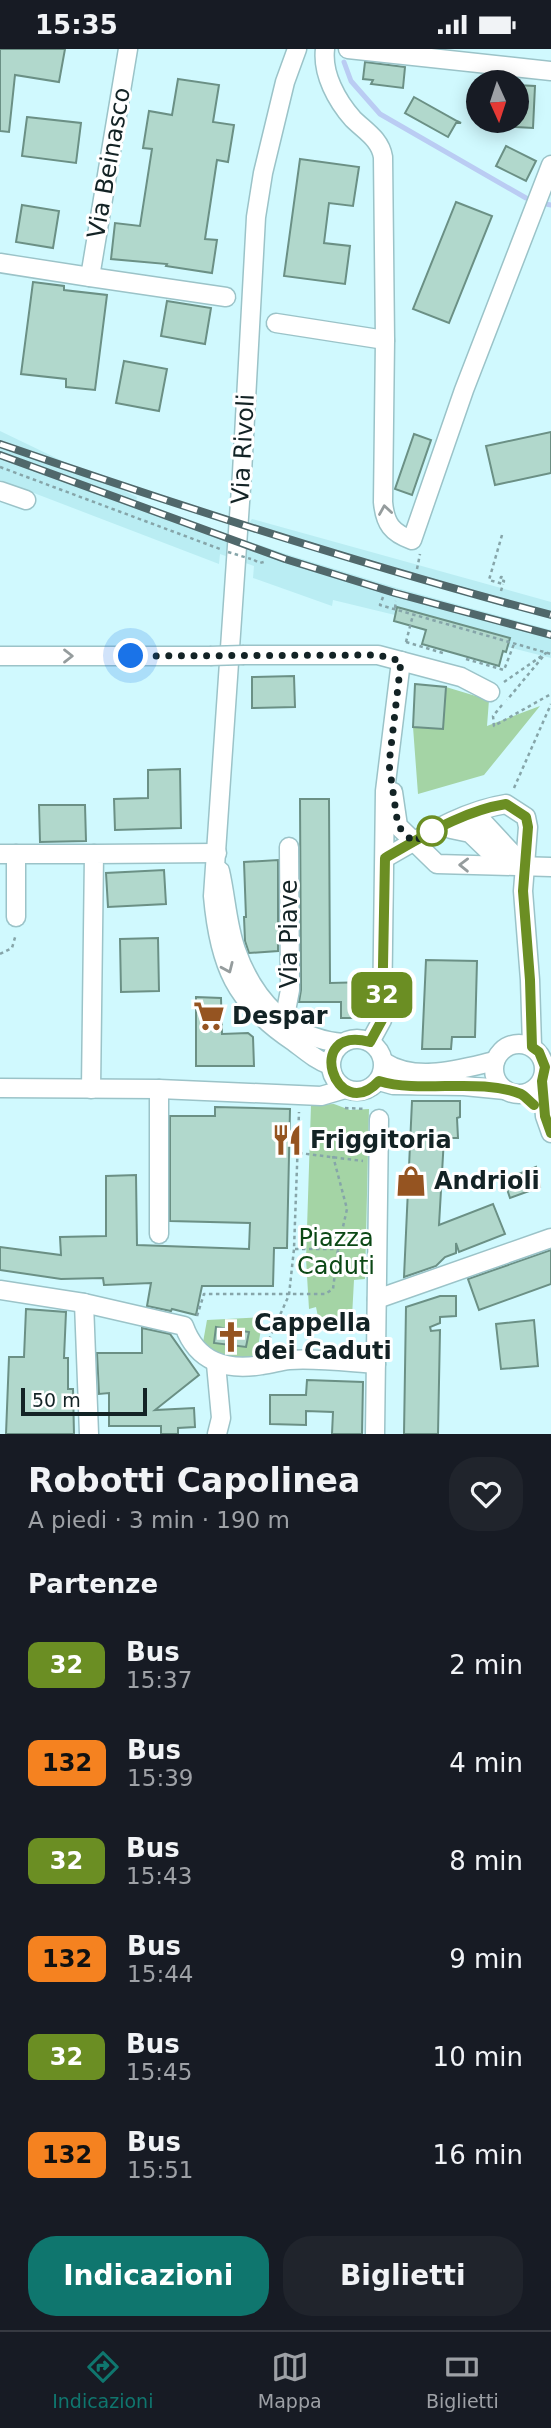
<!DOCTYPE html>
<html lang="it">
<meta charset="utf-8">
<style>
:root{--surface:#171b24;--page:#20242c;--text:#f1f3f6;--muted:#9ea1a6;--line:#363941;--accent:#0f766e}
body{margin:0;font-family:"DejaVu Sans",sans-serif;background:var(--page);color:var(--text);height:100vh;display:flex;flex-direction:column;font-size:26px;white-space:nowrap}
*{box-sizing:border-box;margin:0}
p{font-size:23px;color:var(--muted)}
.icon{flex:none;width:38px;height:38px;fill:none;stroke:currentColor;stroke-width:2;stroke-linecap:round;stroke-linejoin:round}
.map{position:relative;height:1385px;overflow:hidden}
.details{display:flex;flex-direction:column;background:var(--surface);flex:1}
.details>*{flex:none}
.badge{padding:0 14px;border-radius:10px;font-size:24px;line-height:46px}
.needle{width:46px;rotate:177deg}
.buttons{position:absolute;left:466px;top:21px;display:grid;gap:14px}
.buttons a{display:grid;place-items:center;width:63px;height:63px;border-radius:50%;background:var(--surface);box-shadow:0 4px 18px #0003;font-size:35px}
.scale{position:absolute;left:21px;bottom:18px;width:126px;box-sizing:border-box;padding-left:7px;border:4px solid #132325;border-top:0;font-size:19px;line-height:24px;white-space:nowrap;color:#132325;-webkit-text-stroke:5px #fff;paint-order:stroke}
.you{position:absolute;width:35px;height:35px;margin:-18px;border:5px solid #fff;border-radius:50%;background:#1a73e8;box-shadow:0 0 0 10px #1a73e833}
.map>.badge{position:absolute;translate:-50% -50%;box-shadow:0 0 0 4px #fff}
h2{padding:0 28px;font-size:26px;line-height:63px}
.round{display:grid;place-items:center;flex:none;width:74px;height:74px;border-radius:28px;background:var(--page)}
.headline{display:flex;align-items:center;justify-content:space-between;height:119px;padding:0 28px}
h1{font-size:33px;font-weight:800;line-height:52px}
.button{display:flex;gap:14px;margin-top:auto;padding:14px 28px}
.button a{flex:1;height:80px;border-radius:28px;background:var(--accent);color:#fff;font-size:28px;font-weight:800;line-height:80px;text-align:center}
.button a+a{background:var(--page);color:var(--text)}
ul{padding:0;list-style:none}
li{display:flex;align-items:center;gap:21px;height:98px;padding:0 28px}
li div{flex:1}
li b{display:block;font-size:26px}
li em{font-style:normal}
li .badge{min-width:77px;font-weight:700;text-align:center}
.status{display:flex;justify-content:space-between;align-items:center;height:49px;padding:0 35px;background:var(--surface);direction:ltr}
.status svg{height:19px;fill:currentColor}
.tabs{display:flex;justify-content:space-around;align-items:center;height:98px;border-top:2px solid var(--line);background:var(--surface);font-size:19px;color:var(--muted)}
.tabs a{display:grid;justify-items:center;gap:4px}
.tabs .active{color:var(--accent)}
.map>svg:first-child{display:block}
.built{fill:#baedf3}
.green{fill:#a4d4a5}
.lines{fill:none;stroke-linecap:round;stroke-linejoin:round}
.stream{stroke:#baccf3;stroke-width:5}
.building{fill:#b1d8cc;stroke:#6b9085;stroke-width:2}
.minor-casing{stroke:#9bc3c8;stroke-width:21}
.path{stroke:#86a5a9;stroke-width:2.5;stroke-dasharray:3.5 3.5;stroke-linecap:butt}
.minor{stroke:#fff;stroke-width:18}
.rail-casing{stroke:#50686b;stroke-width:8}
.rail{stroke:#fff;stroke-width:5;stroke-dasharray:16;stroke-linecap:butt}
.minor-bridge-casing{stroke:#9bc3c8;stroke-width:21;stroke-linecap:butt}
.path-bridge{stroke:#86a5a9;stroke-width:2.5;stroke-dasharray:3.5 3.5;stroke-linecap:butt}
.minor-bridge{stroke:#fff;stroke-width:18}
.oneway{stroke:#959c9d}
.line-casing{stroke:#fff;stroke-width:16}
.line{stroke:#6b8e23;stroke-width:10}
.walk{stroke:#132325;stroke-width:7;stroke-dasharray:0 12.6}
.stop-dot{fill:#fff;stroke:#6b8e23;stroke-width:3.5}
.labels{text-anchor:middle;stroke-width:6;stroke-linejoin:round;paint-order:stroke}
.street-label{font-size:24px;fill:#132325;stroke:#fff}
.poi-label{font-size:24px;font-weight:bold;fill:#132325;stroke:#fff;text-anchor:start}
.park-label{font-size:24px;fill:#0b4815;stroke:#fff}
</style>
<div class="status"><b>15:35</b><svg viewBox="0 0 49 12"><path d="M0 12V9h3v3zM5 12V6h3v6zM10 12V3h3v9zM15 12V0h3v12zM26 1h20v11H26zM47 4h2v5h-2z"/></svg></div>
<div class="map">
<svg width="551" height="1385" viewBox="0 0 551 1385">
<rect width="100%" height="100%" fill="#d0f9fe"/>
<g class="built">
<polygon points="0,382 137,448 136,452 186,471 286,505 397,539 551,581 551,609 508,598 506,603 503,603 499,617 422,595 426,581 394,572 395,566 333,551 332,557 253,529 254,517 220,505 219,515 0,431"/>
<polygon points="252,470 551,553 551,564 406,524 295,490 249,474"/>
</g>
<g class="green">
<polygon points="446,638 489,651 487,677 540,657 484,726 418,745 413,678 443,680"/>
<polygon points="334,1055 350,1061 369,1060 365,1230 354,1231 352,1268 318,1268 316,1258 309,1260 306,1210 311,1056"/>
<polygon points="263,1268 256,1310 239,1312 202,1299 207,1271"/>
</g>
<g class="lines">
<g class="stream">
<polyline points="344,13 351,32 380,65 526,149"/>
<polyline points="546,155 551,156"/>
</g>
</g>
<g class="building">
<polygon points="0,0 65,0 59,33 15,26 9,83 0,82"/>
<polygon points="365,13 405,18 403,39 371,35 373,31 363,30"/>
<polygon points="178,30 219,36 213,73 234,76 228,113 217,111 205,190 217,191 212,224 166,217 167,215 111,210 115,174 140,177 152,100 143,99 149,62 172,66"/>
<polygon points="516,36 535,37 533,79 516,78"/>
<polygon points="414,48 457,72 461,74 456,74 448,88 405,64"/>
<polygon points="27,68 81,74 76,114 22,107"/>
<polygon points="506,97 536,112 526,132 496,117"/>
<polygon points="300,110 359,118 353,157 329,154 324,194 350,197 345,235 284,227"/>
<polygon points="456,153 492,167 449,274 413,260"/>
<polygon points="22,156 59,162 53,199 16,193"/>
<polygon points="33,233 64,237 64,241 107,246 95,341 66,338 66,330 21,325"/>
<polygon points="167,252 211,259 205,295 161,287"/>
<polygon points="124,312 167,320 159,362 116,354"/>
<polygon points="551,383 551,424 495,436 486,397"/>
<polygon points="414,385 431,391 412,446 395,440"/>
<polygon points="397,558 510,589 506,603 503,602 499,617 422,595 426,581 394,572"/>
<polygon points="294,627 295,658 252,659 252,628"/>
<polygon points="415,635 446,638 443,680 413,678"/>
<polygon points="180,720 181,779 115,781 114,750 148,749 148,721"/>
<polygon points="300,750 329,750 330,934 369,933 368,969 341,969 341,953 299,953 301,941"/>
<polygon points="39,756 85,756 86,792 40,793"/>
<polygon points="278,811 278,902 249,904 245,892 244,868 246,868 244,813"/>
<polygon points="164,821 166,855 108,858 106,824"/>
<polygon points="158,889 159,942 121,943 120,890"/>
<polygon points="426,911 477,912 475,988 452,988 451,1000 422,1000"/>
<polygon points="196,948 221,949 222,985 248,984 253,988 254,1017 196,1017"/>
<polygon points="412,1052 460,1052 460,1068 457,1069 458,1089 444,1089 439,1176 493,1155 505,1185 459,1203 456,1194 456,1204 445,1208 436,1217 404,1228"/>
<polygon points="215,1058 290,1060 287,1199 274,1199 273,1237 202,1237 196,1266 172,1260 171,1262 147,1257 151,1234 104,1236 103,1229 61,1230 0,1221 0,1198 61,1206 60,1188 106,1187 106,1127 136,1126 137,1196 249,1200 250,1174 170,1172 170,1067 215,1067"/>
<polygon points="536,1118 540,1138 510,1149 504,1131"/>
<polygon points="551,1201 551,1235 479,1261 468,1230"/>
<polygon points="440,1247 456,1247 456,1267 440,1268 440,1274 430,1278 431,1282 440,1281 438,1385 404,1385 406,1258"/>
<polygon points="26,1260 66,1263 64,1309 68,1309 68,1340 73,1340 74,1385 6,1385 9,1308 24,1308"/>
<polygon points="534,1271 538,1317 501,1320 496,1275"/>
<polygon points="216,1278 249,1283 246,1298 214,1294"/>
<polygon points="142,1279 170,1285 199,1326 155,1361 194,1359 195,1378 178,1379 178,1385 161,1385 161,1377 109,1377 109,1344 99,1345 97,1304 142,1304"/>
<polygon points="307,1331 363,1333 362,1385 332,1385 333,1363 306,1362 306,1376 270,1375 270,1346 306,1346"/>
</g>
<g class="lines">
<defs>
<g id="minor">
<path d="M297 0 285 33 263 124 256 168 242 424 213 847C219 916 235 954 294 993 306 1002 316 1011 330 1016"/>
<path d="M325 0C322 25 337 52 353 70 365 82 380 90 383 108L385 291 383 453C385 475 392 484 412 491L464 341 551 116"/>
<polyline points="348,0 551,22"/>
<polyline points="0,214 90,228 128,0"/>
<polyline points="90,228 226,248"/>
<polyline points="276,274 385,291"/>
<polyline points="0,442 26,451"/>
<polyline points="244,606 378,606 461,628 490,643"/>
<polyline points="0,607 210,607"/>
<polyline points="393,743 398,777 437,815 551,818"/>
<polyline points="459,776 483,773 524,817"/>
<polyline points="451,780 470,784 498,811 510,814"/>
<polyline points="0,805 94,805"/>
<polyline points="16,805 16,868"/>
<path d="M385 809C424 787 462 762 506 755L526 768 528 778 523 842 530 931 532 997"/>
<path d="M220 822C226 848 227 876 236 901 253 950 289 990 343 994"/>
<polyline points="284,972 290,941 289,798"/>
<circle cx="357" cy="1016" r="26"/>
<polyline points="370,993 382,971 385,742 401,612"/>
<circle cx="519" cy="1020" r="25"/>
<path d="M384 1013C416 1034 460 1020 495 1012"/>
<polyline points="379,1032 393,1036 464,1037 505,1041"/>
<polyline points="542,1032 545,1067 551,1084"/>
<polyline points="0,1039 159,1040 321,1047 345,1040"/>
<polyline points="91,1040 94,805 217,804"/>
<polyline points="159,1040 159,1185"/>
<path d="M0 1241 84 1254 184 1277C197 1313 226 1322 262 1316 271 1315 280 1312 289 1311 317 1309 347 1313 376 1315"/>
<polyline points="377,1250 551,1189"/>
<polyline points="84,1254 89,1385"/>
<polyline points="216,1315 221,1369 217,1385"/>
<polyline points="375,1385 379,1070"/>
</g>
</defs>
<use href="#minor" class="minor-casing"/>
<g class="path">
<polyline points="0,418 220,500"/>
<polyline points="502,486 489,531 503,535 504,532 500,531 501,528 506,529"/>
<polyline points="254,511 260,514 267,512"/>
<polyline points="417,520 420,505"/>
<polyline points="501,542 503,535"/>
<polyline points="383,548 380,556 551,605"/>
<polyline points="395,559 396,552"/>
<polyline points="406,593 446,605"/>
<polyline points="406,593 413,566"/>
<polyline points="466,610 504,621 514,595"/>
<polyline points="504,633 546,604 507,651"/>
<polyline points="502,656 493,667 494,677 551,645"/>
<polyline points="514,739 551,655"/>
<polyline points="0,905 12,899 16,885"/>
<polyline points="345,1059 366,1060"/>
<polyline points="299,1104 363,1112"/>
<polyline points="295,1200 338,1200 360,1190"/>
<polyline points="197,1267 204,1245 325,1245 333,1240 338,1200 347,1160 333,1107"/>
<polyline points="266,1297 289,1246 294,1200 299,1063"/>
</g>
<use href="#minor" class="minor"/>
<defs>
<g id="rail">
<path d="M0 395C182 458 365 517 551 566"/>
<polyline points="0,406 285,510 395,544 551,586"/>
</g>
</defs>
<use href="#rail" class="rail-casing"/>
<use href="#rail" class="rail"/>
<defs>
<polyline id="minor-bridge" points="210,607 244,606"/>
</defs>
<use href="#minor-bridge" class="minor-bridge-casing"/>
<polyline class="path-bridge" points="228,503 251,510"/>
<use href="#minor-bridge" class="minor-bridge"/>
</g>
<defs><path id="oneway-chevron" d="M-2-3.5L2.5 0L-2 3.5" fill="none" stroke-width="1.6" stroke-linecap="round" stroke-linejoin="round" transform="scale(1.75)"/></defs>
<g class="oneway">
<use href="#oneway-chevron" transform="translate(385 461) rotate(-99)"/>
<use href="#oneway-chevron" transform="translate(68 607)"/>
<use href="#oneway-chevron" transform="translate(464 816) rotate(-179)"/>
<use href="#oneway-chevron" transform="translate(228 919) rotate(66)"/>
</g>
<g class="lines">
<defs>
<path id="line" d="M534 1056C530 1053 525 1047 521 1045 478 1028 422 1045 379 1032 336 1078 302 975 370 993L382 971 385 809C424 787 462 762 506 755L526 768 528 778 523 842 530 931 532 998 539 1003 545 1018 542 1032 545 1067 551 1084"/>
</defs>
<use href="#line" class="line-casing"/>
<use href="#line" class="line"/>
<polyline class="walk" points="131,607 378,606 401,612 389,715 398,777 413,793 432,782"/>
</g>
<defs>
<symbol id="supermarket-bare" viewBox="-9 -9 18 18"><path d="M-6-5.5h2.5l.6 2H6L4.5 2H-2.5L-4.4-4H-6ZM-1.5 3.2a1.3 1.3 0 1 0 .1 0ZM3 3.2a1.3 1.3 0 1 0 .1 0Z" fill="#955421" stroke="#fff" stroke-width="2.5" paint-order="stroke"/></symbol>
<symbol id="restaurant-bare" viewBox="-9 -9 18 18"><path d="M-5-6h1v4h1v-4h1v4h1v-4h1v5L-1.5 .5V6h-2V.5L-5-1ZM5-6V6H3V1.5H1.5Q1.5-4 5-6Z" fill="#955421" stroke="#fff" stroke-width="2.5" paint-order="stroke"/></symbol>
<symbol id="shop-bare" viewBox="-9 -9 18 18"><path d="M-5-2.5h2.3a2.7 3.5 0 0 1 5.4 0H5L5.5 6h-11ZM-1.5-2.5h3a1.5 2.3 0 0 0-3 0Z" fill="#955421" stroke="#fff" stroke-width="2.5" paint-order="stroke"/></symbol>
<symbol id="church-bare" viewBox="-9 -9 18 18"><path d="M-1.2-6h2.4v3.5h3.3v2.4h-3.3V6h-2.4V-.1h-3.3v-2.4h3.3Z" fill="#955421" stroke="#fff" stroke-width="2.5" paint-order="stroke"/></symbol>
</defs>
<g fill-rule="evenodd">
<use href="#supermarket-bare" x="187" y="945" width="44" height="44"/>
<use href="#restaurant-bare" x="265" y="1069" width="44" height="44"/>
<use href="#shop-bare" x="389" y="1110" width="44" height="44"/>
<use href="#church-bare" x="209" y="1266" width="44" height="44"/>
</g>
<circle class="stop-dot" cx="432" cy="782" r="14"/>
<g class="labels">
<g class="street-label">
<text transform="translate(109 114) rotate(-80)" y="8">Via Beinasco</text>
<text transform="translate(243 400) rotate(-87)" y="8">Via Rivoli</text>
<text transform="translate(289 885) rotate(-90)" y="8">Via Piave</text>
</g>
<g class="poi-label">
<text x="232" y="975">Despar</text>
<text x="310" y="1099">Friggitoria</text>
<text x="434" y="1140">Andrioli</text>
<text x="254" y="1282">Cappella<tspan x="254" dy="28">dei Caduti</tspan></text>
</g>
<g class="park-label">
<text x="336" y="1197">Piazza<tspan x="336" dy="28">Caduti</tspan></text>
</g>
</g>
</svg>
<div class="buttons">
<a><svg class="needle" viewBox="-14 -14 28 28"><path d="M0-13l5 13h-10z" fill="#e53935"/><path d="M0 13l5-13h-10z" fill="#9ea1a6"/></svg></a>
</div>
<div class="scale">50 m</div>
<div class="you" style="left:131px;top:607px"></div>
<b class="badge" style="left:382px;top:946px;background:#6b8e23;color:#fff">32</b>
</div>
<section class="details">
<div class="headline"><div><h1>Robotti Capolinea</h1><p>A piedi · 3 min · 190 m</p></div><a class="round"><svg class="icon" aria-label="heart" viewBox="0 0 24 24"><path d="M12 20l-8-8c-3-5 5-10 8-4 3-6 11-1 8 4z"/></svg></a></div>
<h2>Partenze</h2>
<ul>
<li><span class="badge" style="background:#6b8e23;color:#fff">32</span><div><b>Bus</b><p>15:37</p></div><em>2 min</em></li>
<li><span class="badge" style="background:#f58220;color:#111">132</span><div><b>Bus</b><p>15:39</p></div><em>4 min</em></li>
<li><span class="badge" style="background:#6b8e23;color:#fff">32</span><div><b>Bus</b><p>15:43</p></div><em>8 min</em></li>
<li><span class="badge" style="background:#f58220;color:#111">132</span><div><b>Bus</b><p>15:44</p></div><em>9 min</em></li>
<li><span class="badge" style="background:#6b8e23;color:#fff">32</span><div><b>Bus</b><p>15:45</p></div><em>10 min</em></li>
<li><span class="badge" style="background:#f58220;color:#111">132</span><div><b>Bus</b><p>15:51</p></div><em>16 min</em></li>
</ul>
<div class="button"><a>Indicazioni</a><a>Biglietti</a></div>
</section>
<nav class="tabs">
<a class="active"><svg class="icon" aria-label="directions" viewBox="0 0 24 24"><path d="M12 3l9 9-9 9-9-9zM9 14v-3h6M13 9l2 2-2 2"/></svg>Indicazioni</a>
<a><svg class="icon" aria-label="map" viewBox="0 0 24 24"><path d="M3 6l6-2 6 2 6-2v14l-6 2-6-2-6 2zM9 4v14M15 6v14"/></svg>Mappa</a>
<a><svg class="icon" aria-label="tickets" viewBox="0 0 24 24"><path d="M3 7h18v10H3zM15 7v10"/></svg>Biglietti</a>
</nav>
